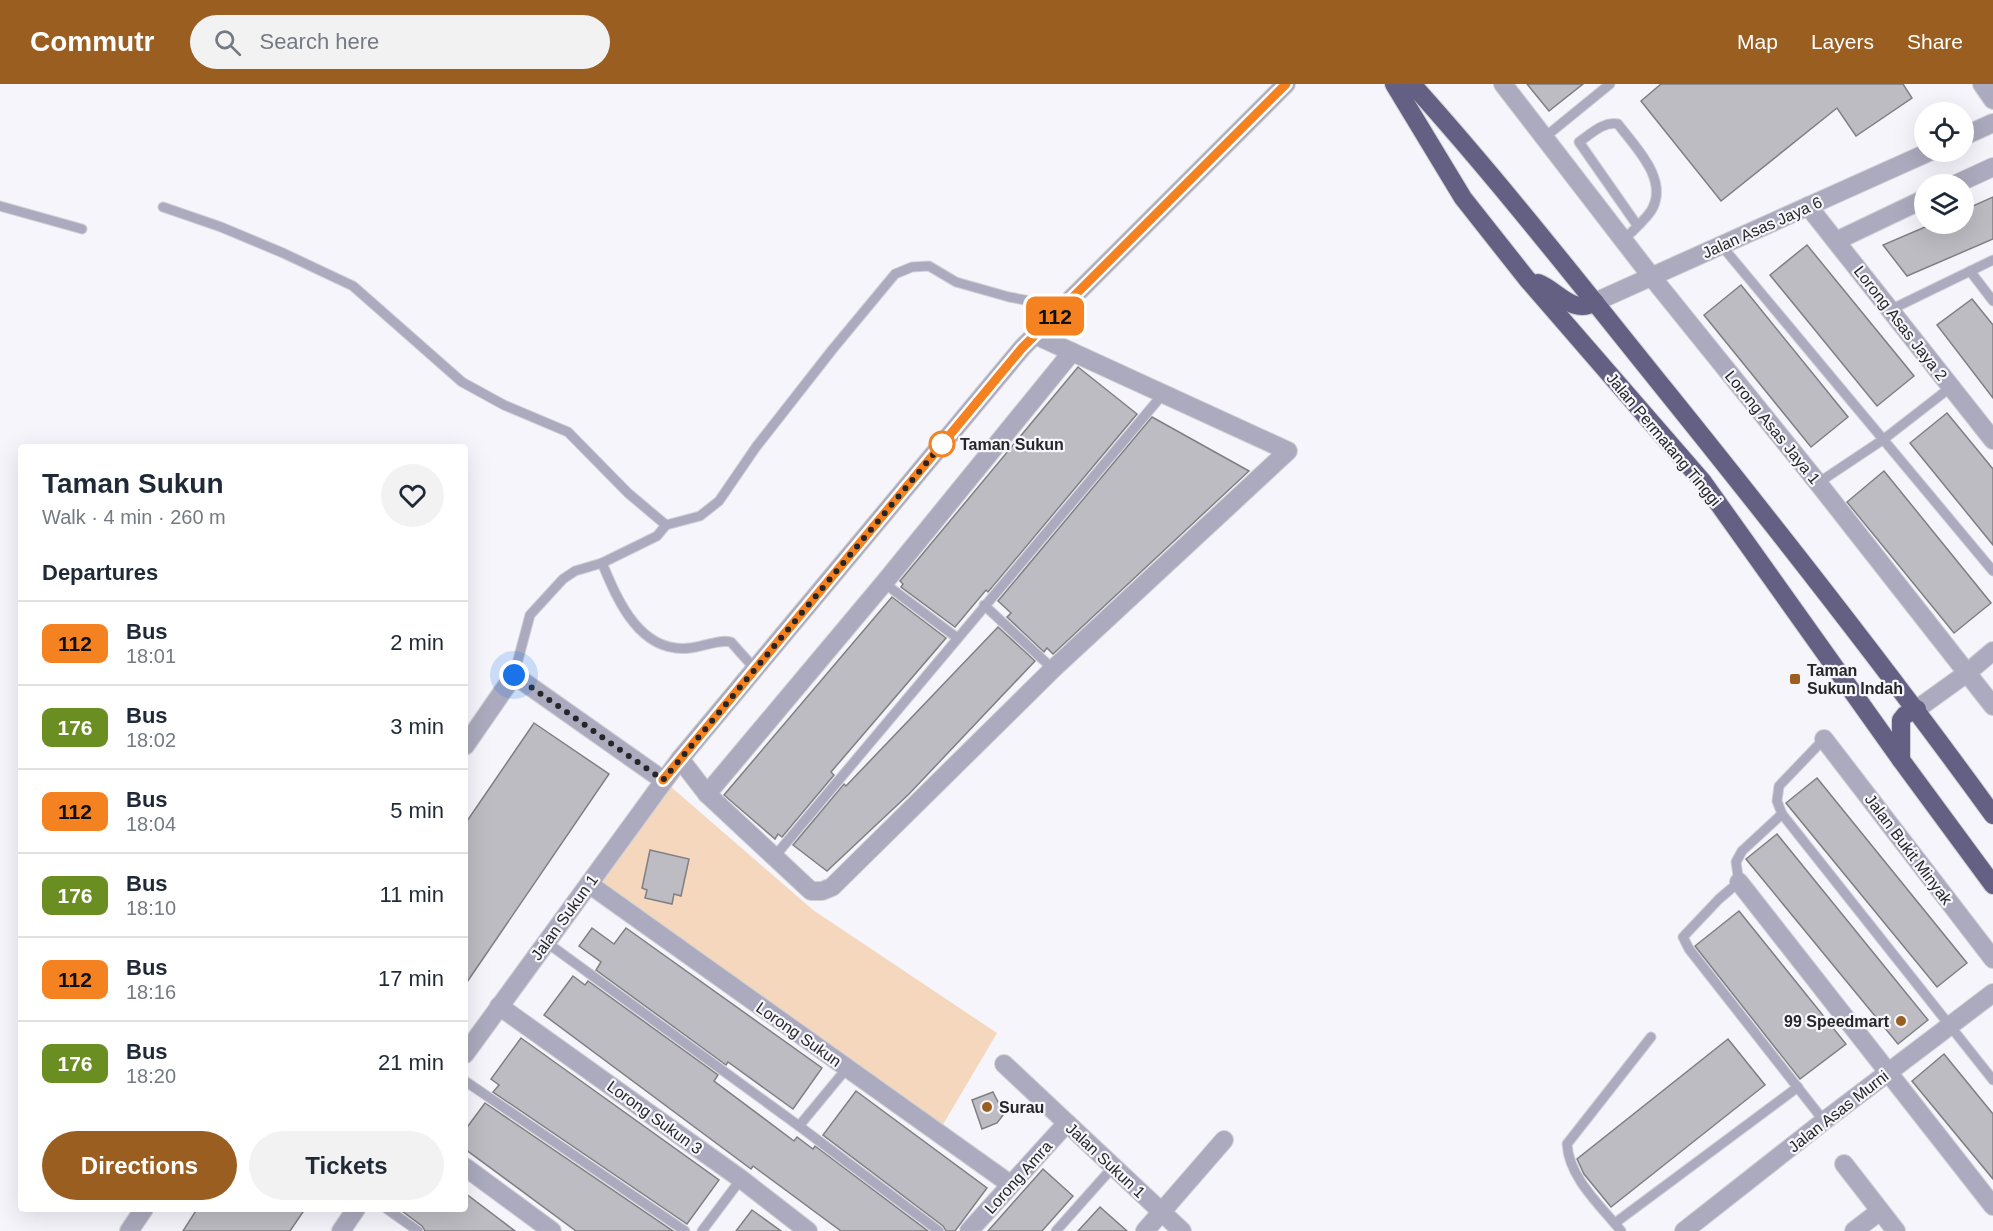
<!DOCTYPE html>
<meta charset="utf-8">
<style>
:root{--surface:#fff;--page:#f2f2f3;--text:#1f2937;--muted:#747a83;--line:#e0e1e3;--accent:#9a5e21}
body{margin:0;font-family:Arial,sans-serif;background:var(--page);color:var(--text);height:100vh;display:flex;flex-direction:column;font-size:22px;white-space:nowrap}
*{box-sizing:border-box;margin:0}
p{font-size:20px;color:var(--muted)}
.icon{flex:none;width:33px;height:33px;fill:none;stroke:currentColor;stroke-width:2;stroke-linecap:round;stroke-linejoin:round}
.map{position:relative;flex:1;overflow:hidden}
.panel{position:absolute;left:18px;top:360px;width:450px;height:768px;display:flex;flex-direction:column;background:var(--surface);border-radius:6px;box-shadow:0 6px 24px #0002}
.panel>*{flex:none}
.badge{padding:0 12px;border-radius:9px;font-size:21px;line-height:39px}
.fabs{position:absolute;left:1914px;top:18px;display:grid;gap:12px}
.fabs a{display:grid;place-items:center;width:60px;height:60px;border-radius:50%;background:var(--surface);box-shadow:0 6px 24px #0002;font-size:30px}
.you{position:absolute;width:30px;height:30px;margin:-15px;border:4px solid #fff;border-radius:50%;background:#1a73e8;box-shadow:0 0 0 9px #1a73e833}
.map>.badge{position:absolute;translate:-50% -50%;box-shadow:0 0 0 3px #fff}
h2{padding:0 24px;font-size:22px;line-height:54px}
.round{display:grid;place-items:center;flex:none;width:63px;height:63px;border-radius:32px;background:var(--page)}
.head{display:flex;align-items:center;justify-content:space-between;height:102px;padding:0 24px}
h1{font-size:28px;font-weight:700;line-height:45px}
.cta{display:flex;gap:12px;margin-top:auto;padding:12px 24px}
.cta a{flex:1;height:69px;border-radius:36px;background:var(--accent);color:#fff;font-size:24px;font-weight:700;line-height:69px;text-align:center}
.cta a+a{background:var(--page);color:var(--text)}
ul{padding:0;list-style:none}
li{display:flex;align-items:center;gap:18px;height:84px;padding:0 24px;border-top:2px solid var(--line)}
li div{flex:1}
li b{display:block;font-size:22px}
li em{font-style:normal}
li .badge{min-width:66px;font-weight:700;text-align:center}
header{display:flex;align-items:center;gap:36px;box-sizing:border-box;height:84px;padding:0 30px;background:var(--accent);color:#fff}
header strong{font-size:28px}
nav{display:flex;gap:33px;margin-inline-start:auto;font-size:21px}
.search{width:420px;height:54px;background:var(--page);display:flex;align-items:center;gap:15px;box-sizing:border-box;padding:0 21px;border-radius:33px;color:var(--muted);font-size:22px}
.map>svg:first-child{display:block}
.green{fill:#f5d7be}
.building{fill:#bdbcc2;stroke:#807f84;stroke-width:1.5}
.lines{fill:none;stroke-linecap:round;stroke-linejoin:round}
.service-casing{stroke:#d0d0d5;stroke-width:11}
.minor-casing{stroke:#d0d0d5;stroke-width:20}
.trunk-casing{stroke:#d0d0d5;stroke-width:20}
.service{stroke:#abaabe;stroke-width:9}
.minor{stroke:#abaabe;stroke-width:18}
.trunk{stroke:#636084;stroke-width:18}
.line-casing{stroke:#fff;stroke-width:14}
.line{stroke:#f58220;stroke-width:9}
.walk{stroke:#262628;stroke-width:6;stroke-dasharray:0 10.8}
.stop-dot{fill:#fff;stroke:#f58220;stroke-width:3}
.poi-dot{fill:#9a5e21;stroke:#f5f5fb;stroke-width:2}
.labels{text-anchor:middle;stroke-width:4.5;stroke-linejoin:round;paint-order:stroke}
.street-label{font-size:16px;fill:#262628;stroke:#f5f5fb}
.stop-label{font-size:16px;font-weight:bold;fill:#262628;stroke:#f5f5fb;text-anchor:start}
.poi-label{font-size:16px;font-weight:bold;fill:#262628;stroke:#f5f5fb;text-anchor:start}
</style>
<header>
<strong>Commutr</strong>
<div class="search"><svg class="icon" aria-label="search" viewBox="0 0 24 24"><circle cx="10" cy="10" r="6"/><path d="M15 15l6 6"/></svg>Search here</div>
<nav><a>Map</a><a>Layers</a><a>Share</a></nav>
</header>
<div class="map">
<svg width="1993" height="1147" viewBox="0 0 1993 1147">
<rect width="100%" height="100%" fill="#f5f5fb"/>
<polygon class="green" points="663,696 813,826 997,949 938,1049 589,800"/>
<g class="building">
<polygon points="1527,0 1583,0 1549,27"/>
<polygon points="1661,0 1903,0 1912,14 1856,52 1837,24 1721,117 1641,17"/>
<polygon points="1993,113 1993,155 1907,192 1883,161 1932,140 1964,140 1964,126"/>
<polygon points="1807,161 1914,292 1877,322 1770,191"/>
<polygon points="1741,201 1848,333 1811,363 1704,231"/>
<polygon points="1972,215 1993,241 1993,314 1937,241"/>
<polygon points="1078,283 1137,330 988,508 986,506 955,543 901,503 903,500 900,497"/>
<polygon points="1947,329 1993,385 1993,461 1910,359"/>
<polygon points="1152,333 1249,387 1053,570 1047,564 1044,568 1007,533 1011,529 998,517"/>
<polygon points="1884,387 1991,519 1954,549 1847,418"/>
<polygon points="892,513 946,554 831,688 834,691 782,753 778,750 775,755 724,711"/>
<polygon points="998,543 1035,577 909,710 827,787 793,761 844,700 846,702"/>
<polygon points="534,639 609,690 465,901 465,740"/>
<polygon points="1817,694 1967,879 1937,903 1786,719"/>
<polygon points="1777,750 1928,936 1898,960 1746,775"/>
<polygon points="650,766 689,775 681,812 674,810 672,820 645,814 647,806 642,804"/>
<polygon points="1739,827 1846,960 1800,995 1695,862"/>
<polygon points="592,844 614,860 626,844 822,984 793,1025 728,978 726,981 596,886 601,878 579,862"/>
<polygon points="573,892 585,901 588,897 718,991 714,997 794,1057 797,1053 813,1065 815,1062 928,1147 841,1147 753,1082 751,1085 544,931"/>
<polygon points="521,954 719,1096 687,1140 493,1008 499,1001 491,995"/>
<polygon points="1728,955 1765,1001 1611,1123 1584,1090 1577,1075"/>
<polygon points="1944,970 1993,1030 1993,1095 1912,997"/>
<polygon points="856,1007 987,1104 955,1147 946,1147 943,1142 823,1051"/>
<polygon points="993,1008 1004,1030 997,1039 982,1045 972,1016"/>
<polygon points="485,1019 673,1147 576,1147 465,1065 465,1046"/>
<polygon points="1043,1085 1073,1112 1042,1147 988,1147"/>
<polygon points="465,1109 515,1147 425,1147 422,1142 402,1127 403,1125 465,1125"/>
<polygon points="1100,1123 1127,1147 1078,1147"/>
<polygon points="197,1125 305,1125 290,1147 183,1147"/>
<polygon points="752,1126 781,1147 736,1147"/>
</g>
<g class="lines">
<defs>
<g id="service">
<polyline points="1545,53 1610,0"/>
<polyline points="0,122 82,145"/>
<path d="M163 123 221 143 283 169 353 202 462 298 504 321 568 348 628 409 666 441 657 452 602 479C618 517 640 570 690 564 702 563 719 555 731 558L755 585"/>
<path d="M1624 155C1633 147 1644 137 1651 127 1670 96 1635 63 1618 40 1603 37 1591 50 1579 58L1637 141"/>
<polyline points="1721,161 1993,487"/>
<polyline points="1970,187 1993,217"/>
<polyline points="1890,226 1993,176"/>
<polyline points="1818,399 1884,355 1951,303"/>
<polyline points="666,441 700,432 719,417 756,363 832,266 895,190 912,183 929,182 956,198 1009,213 1062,223"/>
<polyline points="884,499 956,553"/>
<polyline points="984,521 1053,585"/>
<polyline points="514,591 530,531 563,495 575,487 602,479"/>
<polyline points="1782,730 1993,996"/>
<polyline points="775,772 1163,310"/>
<polyline points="546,858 799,1042 939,1147"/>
<polyline points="465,997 685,1147"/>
<polyline points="1824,1037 1689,865 1683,853 1719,815 1739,798 1736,778 1742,767 1782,730 1777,717 1779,702 1824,655"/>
<polyline points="799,1042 847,984"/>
<polyline points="387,1125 418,1147"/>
<polyline points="1615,1139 1798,1003"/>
<polyline points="702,1147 741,1095"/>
<polyline points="1056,1147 1113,1083"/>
<path d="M1621 1147C1601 1122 1569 1094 1567 1060L1651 953"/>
</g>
<g id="minor">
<polyline points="1503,0 1651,192 1818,399 1993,622"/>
<polyline points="1982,0 1993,16"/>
<polyline points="1964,52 1993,39"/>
<polyline points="1956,100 1993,83"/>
<polyline points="1808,122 1993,356"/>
<polyline points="1836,157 1924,115"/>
<polyline points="1595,218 1929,68"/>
<polyline points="1917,625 1967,589 1993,567"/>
<polyline points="1824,655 1993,875"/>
<polyline points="465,662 514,591 663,696"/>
<polyline points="680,675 707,710 811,807 822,807 832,803 1053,585 1288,367 1035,251"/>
<polyline points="707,710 884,499 1072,268"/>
<polyline points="1739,798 1993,1122"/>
<polyline points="589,800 1010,1100"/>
<polyline points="499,922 741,1095 808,1147"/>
<polyline points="465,970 680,675 1022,264 1286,0"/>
<polyline points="1004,980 1182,1147"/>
<polyline points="1844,1080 1896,1147"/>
<polyline points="465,1083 552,1147"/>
<polyline points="129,1147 144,1125"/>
<polyline points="341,1147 356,1125"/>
<polyline points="969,1147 1067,1039"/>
<polyline points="1145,1147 1224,1056"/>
<polyline points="1684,1147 1824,1037 1993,909"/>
<polyline points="1854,1147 1880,1127"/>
</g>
<g id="trunk">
<polyline points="1394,0 1463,114 1527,195 1703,398 1901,676 1993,801"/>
<path d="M1412 0C1501 99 1583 204 1666 307 1778 446 1888 586 1993 731"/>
<path d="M1538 199C1557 206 1573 232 1595 218"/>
<polyline points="1901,676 1901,636 1905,631 1917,625"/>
</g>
</defs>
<use href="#service" class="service-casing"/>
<use href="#minor" class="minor-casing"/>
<use href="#trunk" class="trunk-casing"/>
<use href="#service" class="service"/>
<use href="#minor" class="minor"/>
<use href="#trunk" class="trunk"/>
</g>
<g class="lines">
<defs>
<polyline id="line" points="663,696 1022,264 1286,0"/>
</defs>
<use href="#line" class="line-casing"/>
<use href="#line" class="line"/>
<polyline class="walk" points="514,591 663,696 948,353 942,360"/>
</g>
<circle class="stop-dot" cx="942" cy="360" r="12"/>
<g class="poi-dot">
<rect x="1789" y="589" width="12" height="12" rx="3"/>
<circle cx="1901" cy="937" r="6"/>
<circle cx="987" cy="1023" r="6"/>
</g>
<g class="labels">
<g class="street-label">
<text transform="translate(1762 143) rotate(-24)" y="6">Jalan Asas Jaya 6</text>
<text transform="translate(1901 239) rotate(52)" y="6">Lorong Asas Jaya 2</text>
<text transform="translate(1773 343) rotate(51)" y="6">Lorong Asas Jaya 1</text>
<text transform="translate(1664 355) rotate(50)" y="6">Jalan Permatang Tinggi</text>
<text transform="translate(1909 765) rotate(53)" y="6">Jalan Bukit Minyak</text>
<text transform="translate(564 833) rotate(-54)" y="6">Jalan Sukun 1</text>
<text transform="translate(799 950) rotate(35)" y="6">Lorong Sukun</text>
<text transform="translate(1838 1027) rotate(-38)" y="6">Jalan Asas Murni</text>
<text transform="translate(655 1033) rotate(36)" y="6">Lorong Sukun 3</text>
<text transform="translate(1106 1076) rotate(43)" y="6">Jalan Sukun 1</text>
<text transform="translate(1018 1093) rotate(-48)" y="6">Lorong Amra</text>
</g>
<g class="stop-label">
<text x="960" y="366">Taman Sukun</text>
</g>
<g class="poi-label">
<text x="1807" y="592">Taman<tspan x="1807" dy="18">Sukun Indah</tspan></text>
<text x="1889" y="943" text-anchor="end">99 Speedmart</text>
<text x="999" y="1029">Surau</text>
</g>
</g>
</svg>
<div class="fabs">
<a><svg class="icon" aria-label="locate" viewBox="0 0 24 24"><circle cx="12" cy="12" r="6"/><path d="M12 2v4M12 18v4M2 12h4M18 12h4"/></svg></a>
<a><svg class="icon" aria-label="layers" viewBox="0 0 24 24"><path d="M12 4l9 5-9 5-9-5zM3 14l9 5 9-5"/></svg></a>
</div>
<div class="you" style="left:514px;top:591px"></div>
<b class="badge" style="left:1055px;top:232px;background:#f58220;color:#111">112</b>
<section class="panel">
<div class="head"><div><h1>Taman Sukun</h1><p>Walk · 4 min · 260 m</p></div><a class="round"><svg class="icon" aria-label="heart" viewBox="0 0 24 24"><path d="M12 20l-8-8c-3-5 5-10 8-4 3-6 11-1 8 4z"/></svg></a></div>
<h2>Departures</h2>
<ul>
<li><span class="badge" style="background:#f58220;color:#111">112</span><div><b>Bus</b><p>18:01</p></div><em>2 min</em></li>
<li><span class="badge" style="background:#6b8e23;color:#fff">176</span><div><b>Bus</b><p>18:02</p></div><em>3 min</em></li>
<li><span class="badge" style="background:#f58220;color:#111">112</span><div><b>Bus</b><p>18:04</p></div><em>5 min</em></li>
<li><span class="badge" style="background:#6b8e23;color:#fff">176</span><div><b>Bus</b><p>18:10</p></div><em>11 min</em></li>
<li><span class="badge" style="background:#f58220;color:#111">112</span><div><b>Bus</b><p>18:16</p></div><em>17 min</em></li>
<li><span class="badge" style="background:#6b8e23;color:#fff">176</span><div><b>Bus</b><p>18:20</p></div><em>21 min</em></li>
</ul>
<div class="cta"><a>Directions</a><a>Tickets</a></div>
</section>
</div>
